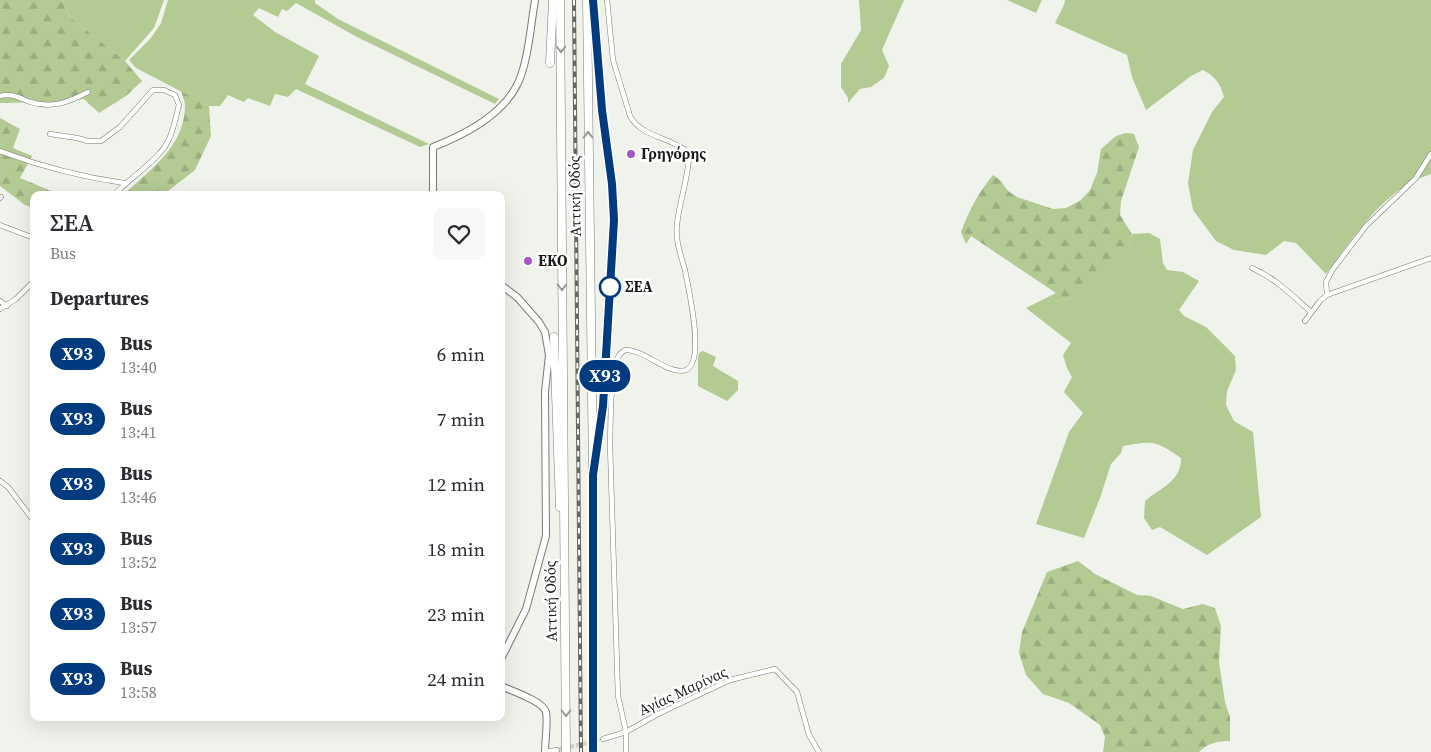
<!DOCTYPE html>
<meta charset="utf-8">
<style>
:root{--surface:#fff;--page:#f7f7f7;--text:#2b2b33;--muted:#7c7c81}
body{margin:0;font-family:"Source Serif 4",serif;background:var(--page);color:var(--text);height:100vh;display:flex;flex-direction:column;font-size:19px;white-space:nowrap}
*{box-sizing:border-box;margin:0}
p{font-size:16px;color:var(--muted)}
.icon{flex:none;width:28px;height:28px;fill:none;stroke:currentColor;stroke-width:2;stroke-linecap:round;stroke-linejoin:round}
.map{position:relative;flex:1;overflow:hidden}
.drawer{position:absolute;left:30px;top:191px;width:475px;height:530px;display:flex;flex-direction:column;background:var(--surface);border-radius:10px;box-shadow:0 5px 20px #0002}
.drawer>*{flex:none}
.badge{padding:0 10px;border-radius:16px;font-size:18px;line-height:32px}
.map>.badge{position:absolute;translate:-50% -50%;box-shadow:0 0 0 2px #fff}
h2{padding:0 20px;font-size:19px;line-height:45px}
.round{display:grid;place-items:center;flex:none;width:52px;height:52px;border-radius:10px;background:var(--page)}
.summary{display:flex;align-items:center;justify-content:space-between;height:85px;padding:0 20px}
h1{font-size:24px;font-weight:600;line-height:38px}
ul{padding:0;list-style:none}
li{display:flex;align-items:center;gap:15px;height:65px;padding:0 20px}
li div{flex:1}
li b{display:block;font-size:19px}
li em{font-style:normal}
li .badge{min-width:55px;font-weight:700;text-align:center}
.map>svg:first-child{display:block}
.green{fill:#b3ca93}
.forest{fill:url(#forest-firs)}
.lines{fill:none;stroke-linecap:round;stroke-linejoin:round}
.street-tunnel{stroke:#d0d3cc;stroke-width:4.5;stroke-dasharray:4.5 2;stroke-linecap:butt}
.street-casing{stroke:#797c75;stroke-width:5.5}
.secondary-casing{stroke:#797c75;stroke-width:8}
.highway-casing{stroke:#797c75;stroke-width:9}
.street{stroke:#fff;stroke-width:4.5}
.secondary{stroke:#fff;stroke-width:6}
.highway{stroke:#fff;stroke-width:8}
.rail-casing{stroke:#656763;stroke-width:4}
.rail{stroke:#fff;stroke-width:2;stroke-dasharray:5.5;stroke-linecap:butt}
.oneway{stroke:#989998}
.line-casing{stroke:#fff;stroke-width:11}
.line{stroke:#003b80;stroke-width:8}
.poi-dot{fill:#a455c6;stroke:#fff;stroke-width:2}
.stop-dot{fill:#fff;stroke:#003b80;stroke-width:2.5}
.labels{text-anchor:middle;stroke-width:5;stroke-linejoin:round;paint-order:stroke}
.poi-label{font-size:15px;font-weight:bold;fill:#1b1c1a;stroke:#fff;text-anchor:start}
.street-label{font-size:15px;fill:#1b1c1a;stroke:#fff}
.stop-label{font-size:15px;font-weight:bold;fill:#1b1c1a;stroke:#fff;text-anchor:start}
</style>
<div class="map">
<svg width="1431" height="752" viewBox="0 0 1431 752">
<defs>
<pattern id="forest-firs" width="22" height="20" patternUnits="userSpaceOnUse" patternTransform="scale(1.25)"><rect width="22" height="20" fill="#b3ca93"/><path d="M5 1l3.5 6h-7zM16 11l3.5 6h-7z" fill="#99ad7e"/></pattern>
</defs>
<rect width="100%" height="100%" fill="#f0f3ec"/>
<g class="green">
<polygon points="62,0 164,0 154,28 125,61 70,17"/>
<polygon points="168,0 315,0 315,3 338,19 499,99 495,104 357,37 296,3 287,11 282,9 278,17 259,8 253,15 275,32 319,56 305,84 429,144 420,147 296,89 288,97 275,94 270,106 248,98 244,102 228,95 220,106 209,106 136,68 129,60 151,38 161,23"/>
<polygon points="859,0 904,0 882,50 889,66 884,78 871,87 860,89 848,103 848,98 841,87 841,64 861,30"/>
<polygon points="1007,0 1042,0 1036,13"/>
<path d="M1065 0H1431V174C1423 177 1414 180 1406 185 1373 207 1350 242 1326 274L1296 243 1284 241 1266 255 1234 250 1216 241 1193 210 1188 183 1193 150 1212 112 1224 97C1221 85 1215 76 1203 70L1191 76 1146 110 1132 77 1127 55 1055 23 1064 5Z"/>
<path d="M1149 233 1160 239 1163 263 1167 270 1183 272 1199 281 1179 310 1184 316 1206 327 1235 356 1236 370 1227 391 1226 405 1234 421 1253 432 1261 517 1207 555 1160 527 1152 530 1144 518 1145 501C1161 487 1181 482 1181 458 1154 440 1154 441 1123 446L1121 453 1111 464 1100 498 1084 538 1036 524 1069 432 1083 413 1064 392 1072 377 1067 368 1063 355 1071 343 1026 308 1050 296 1057 302 1076 296 1129 248 1132 234Z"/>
<polygon points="703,351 716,357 713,366 738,381 738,390 727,401 698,386 698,356 700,352"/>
</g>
<g class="forest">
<polygon points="0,0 62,0 70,17 125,61 142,81 126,96 99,113 84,99 54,102 0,103"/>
<path d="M181 91 209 106 211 136 195 170 163 195H123C149 171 185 146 185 106 185 101 182 95 181 91Z"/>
<polygon points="0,118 20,129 13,148 32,156 20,178 61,195 34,195 34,208 25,205 0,186"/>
<path d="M1126 133 1134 134 1139 147 1121 201 1120 215 1132 234 1129 248 1121 261 1076 296 1057 302 1050 296 1056 293 971 236 966 244 961 232C969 211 978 193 993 175L1000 180 1008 191 1017 197 1053 209 1066 208 1081 200 1090 190 1097 173 1101 149 1116 136Z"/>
<path d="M1078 561 1095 574 1137 595 1151 596 1183 609 1203 604 1215 608 1221 626 1219 662 1225 702 1230 717V741C1218 741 1208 743 1199 752H1103L1105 737 1100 725 1069 703 1043 694 1026 675 1019 653 1022 632 1047 572Z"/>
</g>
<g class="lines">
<polyline class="street-tunnel" points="557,750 603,739"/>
<defs>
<g id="street">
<path d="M607 0 613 60 630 116C642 138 672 137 689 153 689 178 679 201 677 225 675 240 681 256 685 270 688 287 706 362 686 370 669 376 644 349 625 350L620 354 617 359 614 373 611 401 610 445 618 696 626 732V752"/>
<path d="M0 96C12 93 20 98 30 102 52 109 69 102 88 92"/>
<path d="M50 134 77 138 88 141H101L120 127 153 90H164L175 95 179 105C176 116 174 129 169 139 161 159 129 178 114 195"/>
<path d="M0 151C40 166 82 177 124 183"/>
<polyline points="0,198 1,197"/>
<polyline points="0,225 34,238"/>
<path d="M1252 268C1275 278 1293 296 1311 312"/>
<polyline points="1327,295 1326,282 1333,269 1366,226 1416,178 1431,154"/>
<polyline points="0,301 7,306"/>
<polyline points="0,309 16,299 34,281"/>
<polyline points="1305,321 1320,301 1327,295 1431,258"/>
<polyline points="0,481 8,487 34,521"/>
<polyline points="603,739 626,732 658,714 730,680 775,669 797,692 809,735 819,752"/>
<polyline points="546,752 557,750"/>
</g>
<g id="secondary">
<path d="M433 195V147C464 135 503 115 518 83 528 62 531 24 535 0"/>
<polyline points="501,285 517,297 539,322 545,332 549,355 545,392 546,536 526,609 501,659"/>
<path d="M501 686C512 691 543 701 546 712 548 722 545 741 545 752"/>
</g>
<g id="highway">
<polyline points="560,0 566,752"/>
<polyline points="587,0 593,475 593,752"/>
<polyline points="593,0 602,110"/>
<polyline points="550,63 553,0"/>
<polyline points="554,337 560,507"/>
<polyline points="596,451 603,406 606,352"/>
</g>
</defs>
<use href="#street" class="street-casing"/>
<use href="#secondary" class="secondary-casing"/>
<use href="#highway" class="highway-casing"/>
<use href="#street" class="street"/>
<use href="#secondary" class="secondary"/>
<use href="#highway" class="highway"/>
<defs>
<polyline id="rail" points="574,0 581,752"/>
</defs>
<use href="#rail" class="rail-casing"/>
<use href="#rail" class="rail"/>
</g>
<defs><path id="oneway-chevron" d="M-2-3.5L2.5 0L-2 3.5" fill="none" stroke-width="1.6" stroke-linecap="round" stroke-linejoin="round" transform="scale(1.25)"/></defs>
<g class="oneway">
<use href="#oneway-chevron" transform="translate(561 49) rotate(90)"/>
<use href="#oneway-chevron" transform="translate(588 135) rotate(-91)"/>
<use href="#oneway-chevron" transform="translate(562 287) rotate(90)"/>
<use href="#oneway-chevron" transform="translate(566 713) rotate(90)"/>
</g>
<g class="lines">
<defs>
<polyline id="line" points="593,0 602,110 612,184 614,220 603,406 593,475 593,752"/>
</defs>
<use href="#line" class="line-casing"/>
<use href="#line" class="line"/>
</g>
<g class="poi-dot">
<circle cx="631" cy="154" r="5"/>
<circle cx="528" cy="261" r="5"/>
</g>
<circle class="stop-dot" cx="610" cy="287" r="10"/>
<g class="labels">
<g class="poi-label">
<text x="641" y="159">Γρηγόρης</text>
<text x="538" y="266">EKO</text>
</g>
<g class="street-label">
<text transform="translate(575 196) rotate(-91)" y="5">Αττική Οδός</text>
<text transform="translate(551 601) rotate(-91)" y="5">Αττική Οδός</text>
<text transform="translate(683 691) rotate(-25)" y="5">Αγίας Μαρίνας</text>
</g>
<g class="stop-label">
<text x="625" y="292">ΣΕΑ</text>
</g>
</g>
</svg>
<b class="badge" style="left:605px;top:376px;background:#003b80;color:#fff">X93</b>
<section class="drawer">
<div class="summary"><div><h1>ΣΕΑ</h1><p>Bus</p></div><a class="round"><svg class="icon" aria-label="heart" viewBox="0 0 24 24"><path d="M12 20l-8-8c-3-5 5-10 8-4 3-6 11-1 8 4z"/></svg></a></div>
<h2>Departures</h2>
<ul>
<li><span class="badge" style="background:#003b80;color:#fff">X93</span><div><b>Bus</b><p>13:40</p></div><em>6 min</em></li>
<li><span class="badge" style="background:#003b80;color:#fff">X93</span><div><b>Bus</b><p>13:41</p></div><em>7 min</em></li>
<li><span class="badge" style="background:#003b80;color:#fff">X93</span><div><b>Bus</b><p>13:46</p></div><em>12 min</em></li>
<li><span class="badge" style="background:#003b80;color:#fff">X93</span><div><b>Bus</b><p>13:52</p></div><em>18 min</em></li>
<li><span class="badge" style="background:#003b80;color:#fff">X93</span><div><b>Bus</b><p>13:57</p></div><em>23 min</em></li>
<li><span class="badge" style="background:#003b80;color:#fff">X93</span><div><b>Bus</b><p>13:58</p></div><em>24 min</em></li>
</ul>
</section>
</div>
